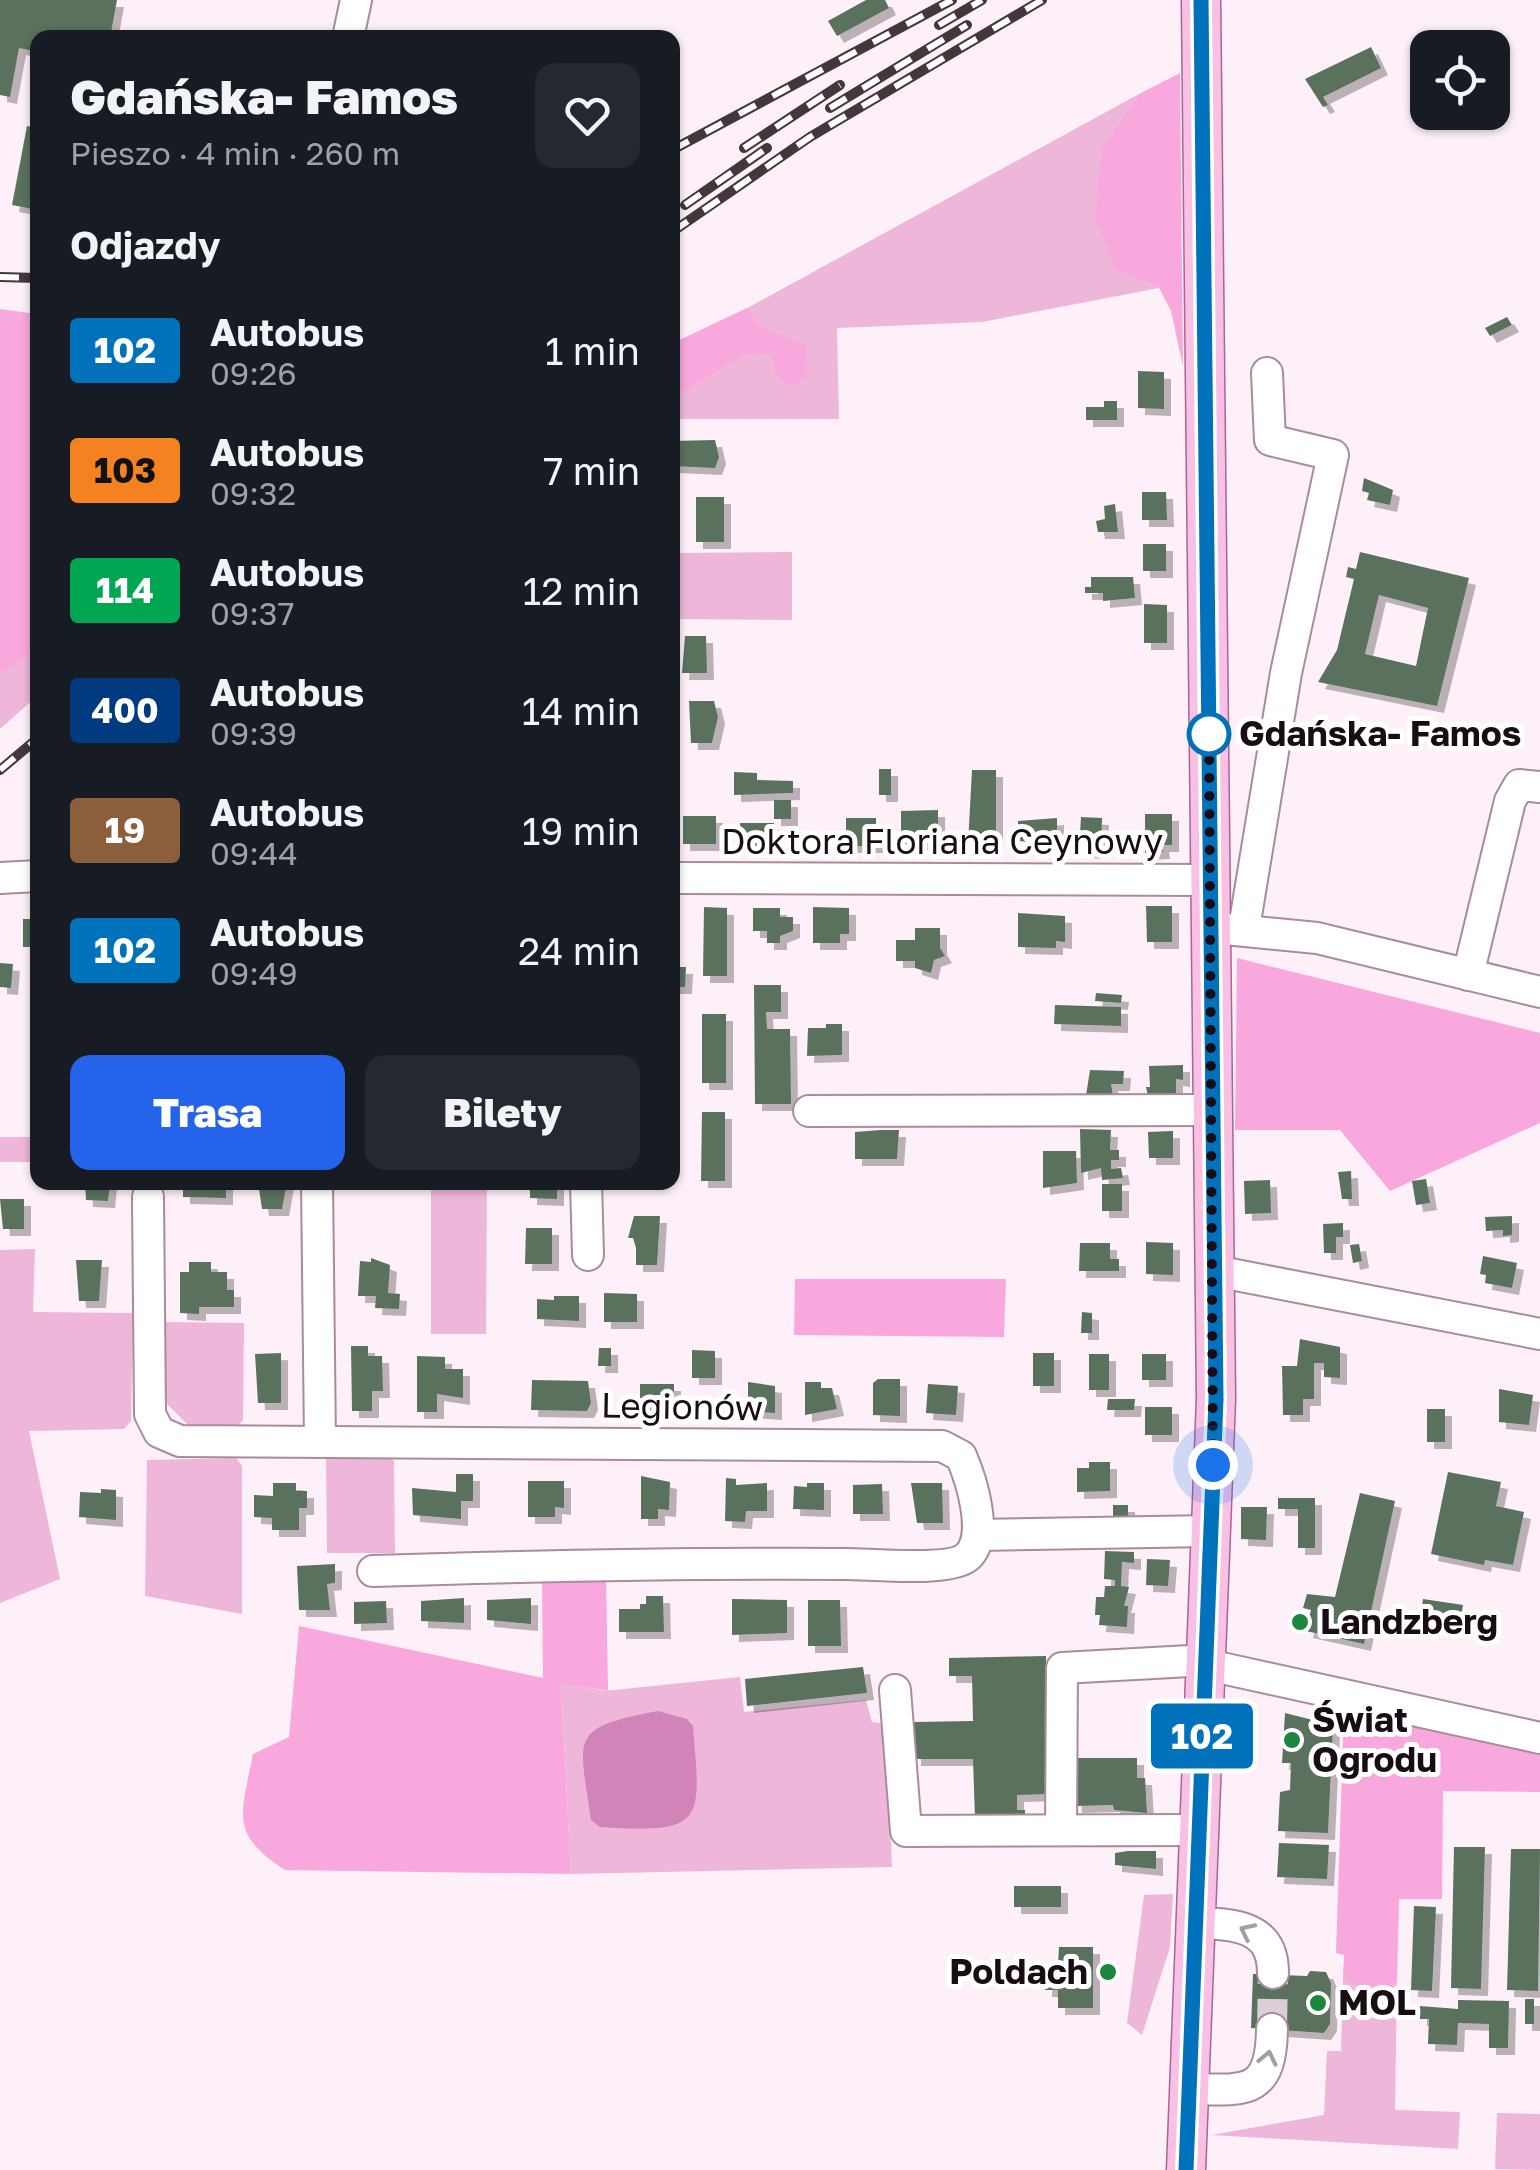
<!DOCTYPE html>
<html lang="pl">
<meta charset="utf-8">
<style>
:root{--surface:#171b24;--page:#242831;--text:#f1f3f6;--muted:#9ea1a6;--accent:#2563eb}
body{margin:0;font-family:"Golos Text",sans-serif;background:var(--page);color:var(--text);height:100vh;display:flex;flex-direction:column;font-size:38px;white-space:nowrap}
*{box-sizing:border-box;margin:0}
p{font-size:32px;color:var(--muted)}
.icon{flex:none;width:55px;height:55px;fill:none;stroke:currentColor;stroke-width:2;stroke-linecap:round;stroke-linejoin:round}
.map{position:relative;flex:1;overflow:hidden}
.panel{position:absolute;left:30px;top:30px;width:650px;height:1160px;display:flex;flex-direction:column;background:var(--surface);border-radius:20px;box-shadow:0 2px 8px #0004}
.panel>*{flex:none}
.badge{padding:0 20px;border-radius:8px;font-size:35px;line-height:65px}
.tools{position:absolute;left:1410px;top:30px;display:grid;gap:20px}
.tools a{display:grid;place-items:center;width:100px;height:100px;border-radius:20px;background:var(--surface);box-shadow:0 2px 8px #0004;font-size:50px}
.you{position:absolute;width:50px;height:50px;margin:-25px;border:8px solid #fff;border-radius:50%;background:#1a73e8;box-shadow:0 0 0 15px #1a73e833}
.map>.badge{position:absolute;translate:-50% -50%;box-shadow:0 0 0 5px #fff}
h2{padding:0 40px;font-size:38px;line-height:90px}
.round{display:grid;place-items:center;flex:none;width:105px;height:105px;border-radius:20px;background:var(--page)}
.summary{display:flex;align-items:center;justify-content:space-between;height:170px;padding:0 40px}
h1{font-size:48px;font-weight:800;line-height:75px}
.action{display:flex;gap:20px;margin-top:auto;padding:20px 40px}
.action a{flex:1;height:115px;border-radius:20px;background:var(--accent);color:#fff;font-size:40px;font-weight:800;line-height:115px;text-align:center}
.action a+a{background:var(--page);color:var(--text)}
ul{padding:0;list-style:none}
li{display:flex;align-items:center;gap:30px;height:120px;padding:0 40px}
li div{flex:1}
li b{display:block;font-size:38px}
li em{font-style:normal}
li .badge{min-width:110px;font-weight:700;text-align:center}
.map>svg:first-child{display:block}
.green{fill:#eeb7d9}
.forest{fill:#f8a8dc}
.water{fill:#d184b7}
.building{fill:#5a725d;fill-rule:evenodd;filter:url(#shadow)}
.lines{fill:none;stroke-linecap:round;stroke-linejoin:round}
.minor-tunnel{stroke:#dbced6;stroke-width:30;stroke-dasharray:30 15;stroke-linecap:butt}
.minor-casing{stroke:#a98b9e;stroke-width:34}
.major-casing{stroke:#a86691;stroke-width:41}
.minor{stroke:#fff;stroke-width:30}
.major{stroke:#f9c0e5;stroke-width:38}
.rail-casing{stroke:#43373e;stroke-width:10}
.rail{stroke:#fff;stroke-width:6;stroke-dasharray:19;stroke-linecap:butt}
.oneway{stroke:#a39ea1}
.line-casing{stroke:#fff;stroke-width:22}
.line{stroke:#0072bc;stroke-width:15}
.walk{stroke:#180d14;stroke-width:10;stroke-dasharray:0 18}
.stop-dot{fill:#fff;stroke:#0072bc;stroke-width:5}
.poi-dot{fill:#1d873e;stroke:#fff;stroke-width:4}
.labels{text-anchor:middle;stroke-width:10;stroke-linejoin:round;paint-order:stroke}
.stop-label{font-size:35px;font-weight:bold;fill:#180d14;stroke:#fff;text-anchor:start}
.street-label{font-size:35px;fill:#180d14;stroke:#fff}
.poi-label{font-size:35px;font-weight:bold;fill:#180d14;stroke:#fff;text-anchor:start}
</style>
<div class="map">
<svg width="1540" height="2170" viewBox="0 0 1540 2170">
<defs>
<filter id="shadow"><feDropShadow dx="7" dy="7" stdDeviation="0" flood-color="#0004"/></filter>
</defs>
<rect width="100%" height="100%" fill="#fdf0f8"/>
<g class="green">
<polygon points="1139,94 1102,146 1117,271 1159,288 982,322 837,328 839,419 673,419 673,393 682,393 745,355 806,344 759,325 749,307"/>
<polygon points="792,552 792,620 673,619 673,553"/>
<polygon points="37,648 37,696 0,729 0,675"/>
<rect x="0" y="1137" width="37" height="25"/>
<polygon points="431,1183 487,1183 486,1334 431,1334"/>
<polygon points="35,1249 33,1312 133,1313 131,1421 124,1429 29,1431 60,1579 0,1603 0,1250"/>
<polygon points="162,1322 244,1323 243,1420 235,1429 192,1429 161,1398"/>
<polygon points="326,1457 390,1457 394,1461 395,1553 327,1553"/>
<polygon points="236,1458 242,1466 242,1614 145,1596 147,1460"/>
<polygon points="740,1677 744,1712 866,1700 872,1722 886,1724 892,1867 571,1874 561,1682 604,1691"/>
<polygon points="1173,1894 1170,1947 1142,2035 1127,2023 1144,1895"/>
<path d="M1343 1977C1364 1990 1376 1995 1397 1983L1395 2110 1460 2112 1458 2149 1211 2135 1324 2115 1327 2051H1341Z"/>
<polygon points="1497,2113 1540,2114 1540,2170 1495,2169"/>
</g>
<g class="forest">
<polygon points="1180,73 1183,366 1171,311 1159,288 1117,271 1095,219 1102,146 1139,94"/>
<polygon points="749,307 759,325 806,344 807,376 789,387 775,373 772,353 745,355 682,393 673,393 673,343"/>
<polygon points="0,309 37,314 38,648 0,675"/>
<polygon points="1237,958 1540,1033 1540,1123 1390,1191 1340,1130 1235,1130"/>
<polygon points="795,1279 1006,1279 1004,1337 794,1335"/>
<path d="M606 1579 608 1691 561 1683 571 1874 285 1870C228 1833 242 1814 253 1754L289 1737 299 1626 543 1678 542 1580Z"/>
<polygon points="1344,1709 1540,1753 1540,1792 1443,1791 1442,1899 1399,1899 1397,1983 1382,1992 1362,1989 1343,1977 1344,1955 1336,1953"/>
</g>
<path class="water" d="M658 1711 687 1719 693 1726C701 1822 706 1834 600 1827L591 1820C579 1736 568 1728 658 1711Z"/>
<g class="building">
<polygon points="0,0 117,0 110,38 38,38 38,52 19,48 10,97 0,95"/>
<polygon points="866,0 885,0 889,8 837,36 828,21"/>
<polygon points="1371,47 1381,68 1323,97 1328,105 1323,107 1305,79"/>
<polygon points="27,126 38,128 38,210 12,205"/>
<polygon points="1507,317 1512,325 1490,336 1485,328"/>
<polygon points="1138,371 1164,372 1164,409 1138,408"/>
<polygon points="1104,401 1117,401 1117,420 1086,420 1086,407 1104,407"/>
<polygon points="715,440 719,457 715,468 672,466 672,441"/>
<polygon points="1364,478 1393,490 1390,505 1367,500 1369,493 1362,491"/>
<polygon points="1142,492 1166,492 1167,520 1142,520"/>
<rect x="696" y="497" width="28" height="45"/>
<polygon points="1115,504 1118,532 1098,532 1096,521 1105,519 1104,506"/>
<rect x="1143" y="544" width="23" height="27"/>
<path d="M1360 552 1469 578 1437 706 1318 682 1337 650 1354 579 1346 577 1348 567 1356 569ZM1379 595 1428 608 1416 666 1365 654Z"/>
<polygon points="1091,577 1133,577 1135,598 1103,601 1103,593 1085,593 1085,587 1091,587"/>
<polygon points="1144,604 1167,605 1167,643 1144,643"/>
<polygon points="685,636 706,636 707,673 682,673"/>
<polygon points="689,701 714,701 718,717 712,743 691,743"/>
<rect x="879" y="769" width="12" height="26"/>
<polygon points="972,770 996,770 996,844 968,844"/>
<polygon points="734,772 757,773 757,780 793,781 793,793 734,795"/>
<rect x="774" y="800" width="17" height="19"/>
<polygon points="938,810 938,843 901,844 901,811"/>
<polygon points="1145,814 1172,814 1172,845 1162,845 1163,852 1145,853"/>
<rect x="683" y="816" width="33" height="28"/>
<polygon points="1081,817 1102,818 1101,852 1079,851"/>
<rect x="846" y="818" width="30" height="28"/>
<polygon points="1057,818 1057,844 1018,841 1018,821"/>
<polygon points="740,823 774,823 774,846 748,846 748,837 740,837"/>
<polygon points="1146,906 1172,906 1172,942 1147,942"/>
<polygon points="704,907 727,908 727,976 703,976"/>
<polygon points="813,907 849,908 849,934 840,934 840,943 813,943"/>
<polygon points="753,908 780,908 780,917 793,917 793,931 780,936 780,943 767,943 767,931 753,931"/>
<polygon points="1018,913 1065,916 1065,942 1056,941 1056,948 1018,947"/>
<rect x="23" y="919" width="15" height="28"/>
<polygon points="915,928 940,928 940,948 945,956 934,960 931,973 915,968 915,961 896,961 896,940 915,940"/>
<polygon points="0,963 13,964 11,988 0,987"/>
<polygon points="672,967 686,967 685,987 672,987"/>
<polygon points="754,985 781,985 781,1012 766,1012 767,1029 790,1029 791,1104 755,1104"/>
<polygon points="1096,993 1122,995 1121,1003 1095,1001"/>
<polygon points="1055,1005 1121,1007 1121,1026 1054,1024"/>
<rect x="702" y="1014" width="24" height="69"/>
<polygon points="826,1024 842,1024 842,1055 807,1056 808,1028 826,1028"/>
<polygon points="1183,1065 1183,1080 1176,1079 1176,1104 1150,1105 1146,1087 1150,1087 1149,1066"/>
<polygon points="1090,1070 1124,1071 1123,1084 1111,1084 1114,1102 1085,1102"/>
<polygon points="702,1112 725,1112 725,1181 701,1181"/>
<polygon points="1080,1129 1111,1130 1110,1150 1119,1150 1119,1160 1111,1160 1111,1169 1121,1168 1123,1178 1102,1180 1101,1168 1081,1173"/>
<polygon points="881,1130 899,1130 897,1159 855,1159 855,1132"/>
<polygon points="1173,1131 1173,1158 1149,1158 1148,1132"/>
<polygon points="1043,1151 1076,1151 1077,1183 1043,1188"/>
<polygon points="1351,1171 1352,1199 1342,1199 1338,1172"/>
<polygon points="1426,1179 1430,1203 1416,1205 1412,1181"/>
<polygon points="1270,1180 1271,1213 1245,1214 1244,1181"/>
<polygon points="85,1182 110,1182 108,1201 86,1200"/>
<polygon points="226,1182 226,1198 183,1197 183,1185"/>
<polygon points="258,1182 287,1182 282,1209 262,1209"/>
<polygon points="530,1182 557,1182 557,1199 530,1198"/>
<rect x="1102" y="1184" width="20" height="27"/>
<polygon points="0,1199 24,1199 24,1229 3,1229"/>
<polygon points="634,1216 660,1216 657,1265 636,1265 636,1248 633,1238 628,1238"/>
<polygon points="1512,1216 1512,1235 1503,1236 1503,1230 1486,1231 1485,1217"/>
<polygon points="1343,1223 1343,1237 1336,1237 1336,1253 1324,1253 1323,1224"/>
<polygon points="526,1228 552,1228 552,1264 525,1264"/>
<polygon points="1146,1242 1173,1243 1173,1275 1146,1274"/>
<polygon points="1080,1243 1110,1243 1110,1259 1119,1259 1119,1271 1079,1271"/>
<polygon points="1359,1244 1362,1261 1353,1263 1350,1245"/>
<polygon points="1483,1256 1517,1263 1512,1288 1485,1283 1486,1275 1480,1274"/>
<polygon points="371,1258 390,1265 388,1293 400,1294 399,1309 375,1308 376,1296 358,1296 360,1261 371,1262"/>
<polygon points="76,1260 102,1260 99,1301 79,1301"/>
<polygon points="189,1262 211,1262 211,1272 227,1272 227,1290 234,1290 234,1307 199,1307 199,1314 180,1313 180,1272 189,1272"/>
<polygon points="604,1293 637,1294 637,1322 604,1322"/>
<polygon points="554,1296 579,1296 579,1321 537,1319 537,1299 554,1300"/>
<polygon points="1082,1312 1092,1313 1092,1333 1081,1333"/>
<polygon points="1300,1339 1340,1347 1340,1378 1324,1377 1324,1363 1314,1363 1314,1399 1303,1399 1303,1415 1283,1415 1282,1366 1297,1366"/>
<polygon points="351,1346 368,1346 368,1356 382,1356 383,1391 372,1391 372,1411 352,1411"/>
<polygon points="599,1348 611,1348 611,1366 598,1366"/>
<polygon points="692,1350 715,1351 715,1378 692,1378"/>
<polygon points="281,1353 281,1403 258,1403 255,1354"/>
<rect x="1033" y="1353" width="21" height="33"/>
<rect x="1089" y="1354" width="20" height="36"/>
<rect x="1142" y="1354" width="24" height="26"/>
<polygon points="417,1356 445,1357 445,1369 463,1369 463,1398 437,1394 437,1412 417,1412"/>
<polygon points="878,1379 900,1379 900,1416 873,1415 873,1383"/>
<polygon points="532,1380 588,1381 591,1403 587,1411 531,1410"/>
<polygon points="748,1382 775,1386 775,1413 748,1411"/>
<polygon points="805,1382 821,1382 821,1388 832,1388 837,1409 805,1415"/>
<rect x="640" y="1384" width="34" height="30"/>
<polygon points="928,1384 958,1386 956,1415 926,1413"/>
<polygon points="1499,1389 1533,1395 1529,1425 1499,1422"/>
<polygon points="1108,1399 1135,1399 1134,1410 1107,1410"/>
<rect x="1145" y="1407" width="27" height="28"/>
<rect x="1427" y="1409" width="18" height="33"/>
<polygon points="1089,1462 1110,1462 1110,1491 1077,1492 1077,1468 1089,1468"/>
<polygon points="1448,1472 1501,1482 1496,1506 1524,1512 1513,1565 1485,1560 1484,1565 1431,1554"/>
<polygon points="456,1474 473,1474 473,1501 461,1501 461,1519 413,1515 412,1488 456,1492"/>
<polygon points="641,1476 670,1482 669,1510 658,1509 658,1519 641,1519"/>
<polygon points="726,1478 736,1479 736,1485 767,1483 767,1511 746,1511 745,1522 725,1521"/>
<polygon points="528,1481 564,1481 564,1508 555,1507 555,1517 528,1517"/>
<polygon points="273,1483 296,1483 296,1491 307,1491 307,1508 299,1508 299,1530 272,1530 272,1518 254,1517 254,1495 273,1496"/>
<polygon points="807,1483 824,1483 824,1510 793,1509 794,1486 807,1487"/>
<polygon points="911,1483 942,1483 943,1523 917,1523"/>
<polygon points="882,1484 883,1514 853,1514 853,1485"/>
<polygon points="101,1489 116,1490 116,1520 79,1517 80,1492 101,1493"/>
<polygon points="1360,1493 1395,1501 1364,1644 1306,1631 1311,1610 1303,1608 1307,1594 1335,1597"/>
<polygon points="1278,1498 1315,1498 1315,1548 1298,1548 1298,1509 1278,1509"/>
<polygon points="1113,1505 1128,1505 1128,1519 1113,1518"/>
<polygon points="1241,1507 1267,1507 1266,1540 1241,1539"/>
<polygon points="1105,1551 1134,1552 1134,1563 1122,1562 1121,1586 1129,1587 1124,1606 1128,1606 1127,1627 1099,1625 1100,1615 1095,1615 1096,1597 1104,1597 1105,1586 1115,1586 1115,1580 1104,1579"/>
<polygon points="1147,1559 1170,1560 1168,1586 1146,1585"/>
<polygon points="335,1564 335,1583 327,1584 330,1610 299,1610 297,1566"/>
<polygon points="646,1596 663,1596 664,1632 619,1632 619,1609 640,1609 640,1604 646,1604"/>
<polygon points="464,1598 464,1623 421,1621 421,1601"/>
<polygon points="531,1598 531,1624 487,1620 487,1600"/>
<polygon points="732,1599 787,1600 787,1633 732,1635"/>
<polygon points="1423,1599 1463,1605 1459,1629 1420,1623"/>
<polygon points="808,1600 840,1600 841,1646 808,1646"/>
<polygon points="386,1601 387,1623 354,1624 354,1602"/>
<polygon points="1046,1656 1049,1794 1017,1795 1017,1810 1025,1810 1025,1822 975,1818 973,1759 914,1759 914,1722 973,1721 972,1676 949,1676 949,1658"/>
<polygon points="863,1667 867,1693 747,1706 745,1679"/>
<polygon points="1285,1713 1333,1725 1328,1833 1278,1831 1280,1792 1290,1790 1291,1763 1282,1763"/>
<polygon points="1071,1758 1137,1758 1137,1778 1145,1778 1147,1813 1114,1810 1113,1805 1075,1806"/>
<polygon points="1279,1843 1329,1845 1327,1879 1277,1877"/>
<polygon points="1454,1847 1485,1847 1481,1989 1451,1988"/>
<polygon points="1511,1849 1540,1849 1538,1991 1507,1990"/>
<polygon points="1128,1851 1156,1851 1156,1869 1115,1865 1115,1853"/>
<rect x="1014" y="1886" width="47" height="21"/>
<polygon points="1414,1906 1436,1907 1432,1991 1411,1990"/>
<polygon points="1059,1947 1093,1947 1093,2008 1058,2008 1058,1990 1045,1990 1046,1964 1058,1964"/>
<polygon points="1310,1971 1326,1972 1331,1983 1330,2024 1324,2033 1251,2028 1253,1974 1307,1976"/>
<rect x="1525" y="1999" width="9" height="25"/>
<polygon points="1458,2000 1509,2001 1508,2048 1489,2048 1489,2024 1458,2023 1457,2045 1428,2044 1429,2019 1420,2019 1420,2006 1458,2009"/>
</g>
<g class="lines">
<polyline class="minor-tunnel" points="1272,2029 1273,1973"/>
<defs>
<g id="minor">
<polyline points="348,38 356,0"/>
<polyline points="0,878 38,876"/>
<polyline points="672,878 1211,880"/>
<polyline points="1244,928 1286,673 1333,455 1270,440 1267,373"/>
<polyline points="1225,929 1317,938 1540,992"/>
<polyline points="1468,975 1510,801 1519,785 1540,787"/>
<polyline points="809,1111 1213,1110"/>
<polyline points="317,1182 320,1441"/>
<polyline points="586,1182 588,1255"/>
<path d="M148 1197 150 1414 159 1432 180 1441 942 1446 961 1456C971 1479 990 1537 967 1557 949 1572 871 1564 846 1564 688 1563 531 1566 373 1571"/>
<polyline points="1215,1271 1540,1334"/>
<polyline points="978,1535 1211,1531"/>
<polyline points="895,1690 906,1831 1199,1830"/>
<polyline points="1061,1830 1062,1668 1190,1661 1540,1738"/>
<path d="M1195 1923C1233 1924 1273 1925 1273 1973"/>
<path d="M1189 2089C1245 2090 1271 2096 1272 2029"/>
</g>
<polyline id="major" points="1186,2170 1216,1399 1201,0"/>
</defs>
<use href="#minor" class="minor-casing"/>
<use href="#major" class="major-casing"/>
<use href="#minor" class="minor"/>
<use href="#major" class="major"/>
<defs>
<g id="rail">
<polyline points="939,25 982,0"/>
<polyline points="830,108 967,25"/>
<polyline points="744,148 840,85"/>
<polyline points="672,150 952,0"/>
<polyline points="685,205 767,148"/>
<polyline points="672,232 810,137 1042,0"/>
<polyline points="0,277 38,278"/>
<polyline points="0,770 38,738"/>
</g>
</defs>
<use href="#rail" class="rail-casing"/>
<use href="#rail" class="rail"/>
</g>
<defs><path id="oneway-chevron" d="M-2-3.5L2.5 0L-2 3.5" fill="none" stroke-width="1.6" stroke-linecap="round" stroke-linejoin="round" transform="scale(2.5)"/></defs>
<g class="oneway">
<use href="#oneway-chevron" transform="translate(1247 1931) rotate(-154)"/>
<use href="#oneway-chevron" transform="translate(1268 2058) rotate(-78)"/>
</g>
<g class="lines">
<defs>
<polyline id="line" points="1186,2170 1216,1399 1201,0"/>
</defs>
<use href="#line" class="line-casing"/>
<use href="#line" class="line"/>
<polyline class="walk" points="1209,734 1209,720 1213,1465"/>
</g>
<circle class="stop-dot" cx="1209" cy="734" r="20"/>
<g class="poi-dot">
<circle cx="1300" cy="1622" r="10"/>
<circle cx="1292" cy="1740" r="10"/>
<circle cx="1108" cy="1972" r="10"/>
<circle cx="1318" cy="2003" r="10"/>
</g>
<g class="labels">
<g class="stop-label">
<text x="1239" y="746">Gdańska- Famos</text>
</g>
<g class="street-label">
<text x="942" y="854">Doktora Floriana Ceynowy</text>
<text transform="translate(682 1407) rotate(1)" y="12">Legionów</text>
</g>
<g class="poi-label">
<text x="1320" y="1634">Landzberg</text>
<text x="1312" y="1732">Świat<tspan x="1312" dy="40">Ogrodu</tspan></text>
<text x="1088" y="1984" text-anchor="end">Poldach</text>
<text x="1338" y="2015">MOL</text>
</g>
</g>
</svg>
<div class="tools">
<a><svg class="icon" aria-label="locate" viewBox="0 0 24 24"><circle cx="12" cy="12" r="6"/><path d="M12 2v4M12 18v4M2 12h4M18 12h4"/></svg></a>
</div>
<div class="you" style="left:1213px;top:1465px"></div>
<b class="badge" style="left:1202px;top:1736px;background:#0072bc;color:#fff">102</b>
<section class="panel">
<div class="summary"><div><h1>Gdańska- Famos</h1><p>Pieszo · 4 min · 260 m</p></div><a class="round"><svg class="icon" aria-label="heart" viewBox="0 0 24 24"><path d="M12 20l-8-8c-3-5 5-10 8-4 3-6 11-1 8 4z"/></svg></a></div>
<h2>Odjazdy</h2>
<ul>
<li><span class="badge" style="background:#0072bc;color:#fff">102</span><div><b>Autobus</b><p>09:26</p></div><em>1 min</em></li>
<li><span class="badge" style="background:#f58220;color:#111">103</span><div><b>Autobus</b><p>09:32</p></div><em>7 min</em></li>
<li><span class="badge" style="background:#00a651;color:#fff">114</span><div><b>Autobus</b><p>09:37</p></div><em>12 min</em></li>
<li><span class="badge" style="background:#003b80;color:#fff">400</span><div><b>Autobus</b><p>09:39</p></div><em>14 min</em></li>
<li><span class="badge" style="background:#8b5e3c;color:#fff">19</span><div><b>Autobus</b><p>09:44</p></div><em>19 min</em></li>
<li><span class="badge" style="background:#0072bc;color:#fff">102</span><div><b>Autobus</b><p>09:49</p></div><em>24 min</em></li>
</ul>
<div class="action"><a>Trasa</a><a>Bilety</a></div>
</section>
</div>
